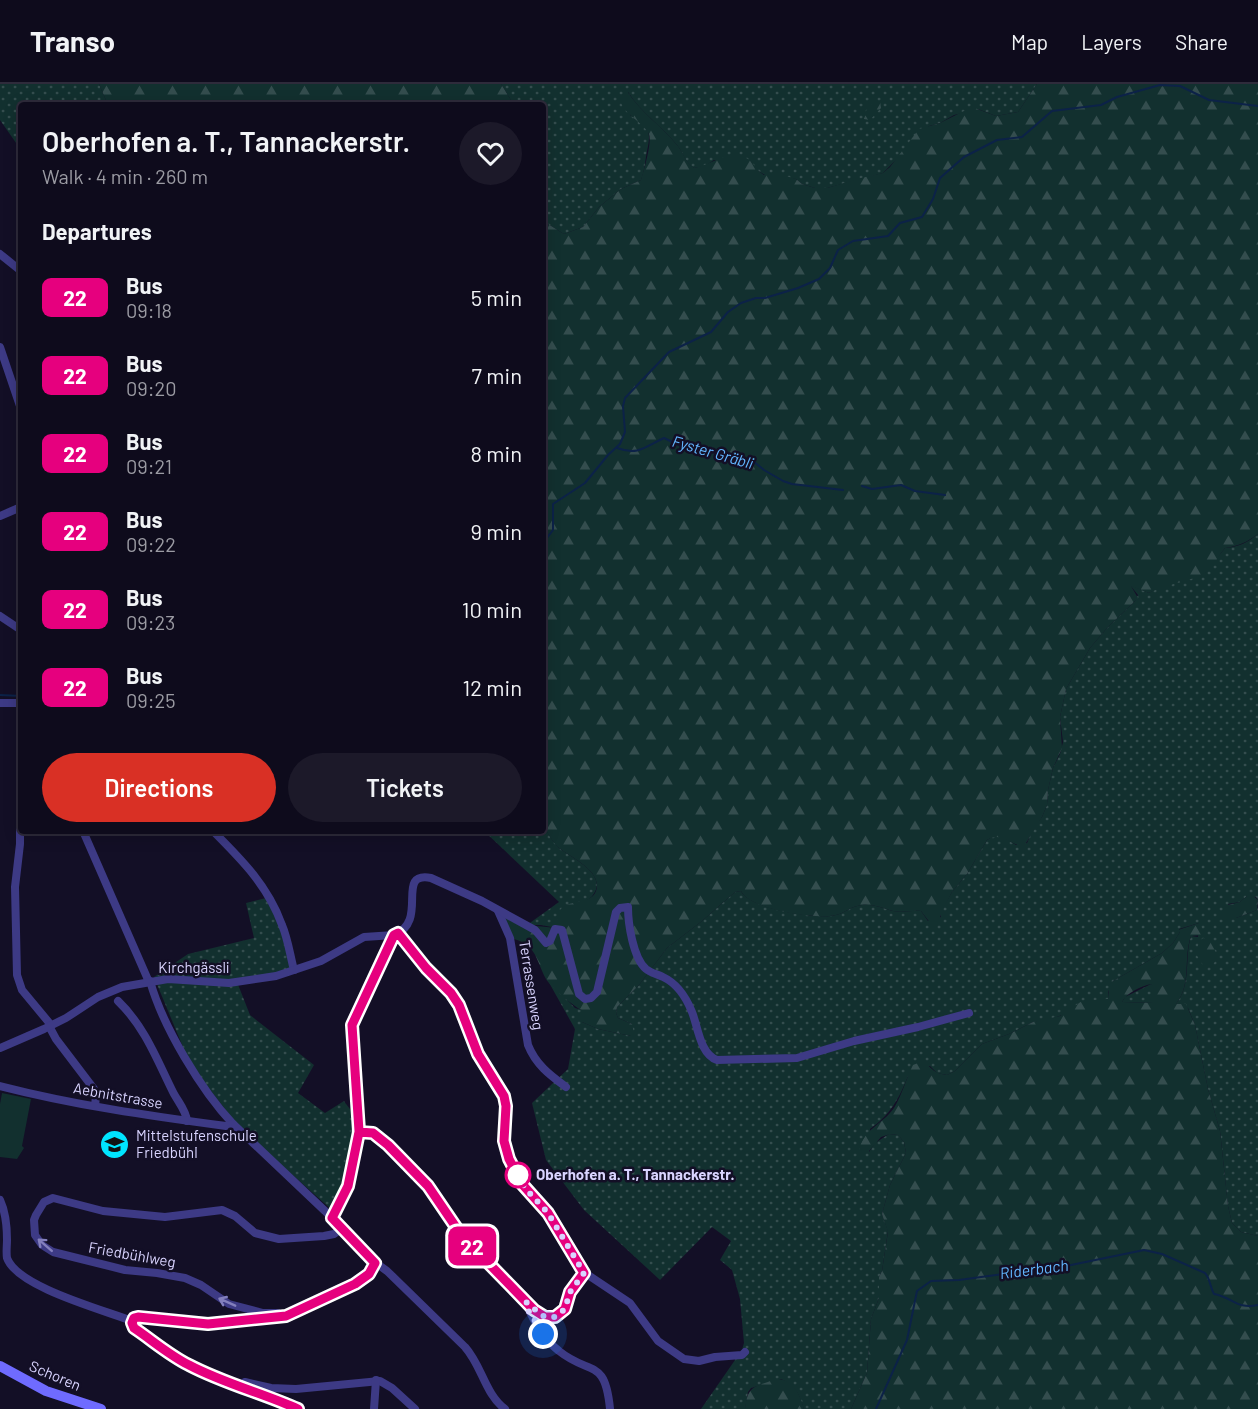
<!DOCTYPE html>
<meta charset="utf-8">
<style>
:root{--surface:#0e0b1c;--page:#1c1929;--text:#f1f3f6;--muted:#9b9ba3;--line:#2e2b3b;--accent:#d93025}
body{margin:0;font-family:Barlow,sans-serif;background:var(--page);color:var(--text);height:100vh;display:flex;flex-direction:column;font-size:22px;white-space:nowrap}
*{box-sizing:border-box;margin:0}
p{font-size:20px;color:var(--muted)}
.icon{flex:none;width:33px;height:33px;fill:none;stroke:currentColor;stroke-width:2;stroke-linecap:round;stroke-linejoin:round}
.map{position:relative;flex:1;overflow:hidden}
.details{position:absolute;left:18px;top:18px;width:528px;height:732px;display:flex;flex-direction:column;background:var(--surface);border-radius:6px;box-shadow:0 3px 15px #0003,0 0 0 2px var(--line)}
.details>*{flex:none}
.badge{padding:0 12px;border-radius:9px;font-size:21px;line-height:39px}
.you{position:absolute;width:30px;height:30px;margin:-15px;border:4px solid #fff;border-radius:50%;background:#1a73e8;box-shadow:0 0 0 9px #1a73e833}
.map>.badge{position:absolute;translate:-50% -50%;box-shadow:0 0 0 3px #fff}
h2{padding:0 24px;font-size:22px;line-height:54px}
.round{display:grid;place-items:center;flex:none;width:63px;height:63px;border-radius:32px;background:var(--page)}
.headline{display:flex;align-items:center;justify-content:space-between;height:102px;padding:0 24px}
h1{font-size:28px;font-weight:600;line-height:45px}
.button{display:flex;gap:12px;margin-top:auto;padding:12px 24px}
.button a{flex:1;height:69px;border-radius:36px;background:var(--accent);color:#fff;font-size:24px;font-weight:600;line-height:69px;text-align:center}
.button a+a{background:var(--page);color:var(--text)}
ul{padding:0;list-style:none}
li{display:flex;align-items:center;gap:18px;height:78px;padding:0 24px}
li div{flex:1}
li b{display:block;font-size:22px}
li em{font-style:normal}
li .badge{min-width:66px;font-weight:700;text-align:center}
header{display:flex;align-items:center;gap:36px;box-sizing:border-box;height:84px;padding:0 30px;background:var(--surface);border-bottom:2px solid var(--line)}
header strong{font-size:28px}
nav{display:flex;gap:33px;margin-inline-start:auto;font-size:21px}
.map>svg:first-child{display:block}
.grass{fill:url(#grass-dots)}
.forest{fill:url(#forest-firs);fill-rule:evenodd}
.garden{fill:#12302f}
.lines{fill:none;stroke-linecap:round;stroke-linejoin:round}
.stream{stroke:#0c2248;stroke-width:2}
.minor{stroke:#3d3a85;stroke-width:8}
.secondary{stroke:#6f6bff;stroke-width:10}
.oneway{stroke:#837fbc}
.line-casing{stroke:#fff;stroke-width:14}
.line{stroke:#e6007e;stroke-width:9}
.walk{stroke:#d9d4ff;stroke-width:6;stroke-dasharray:0 10.8}
.stop-dot{fill:#fff;stroke:#e6007e;stroke-width:3}
.labels{text-anchor:middle;stroke-width:5;stroke-linejoin:round;paint-order:stroke}
.street-label{font-size:15px;fill:#d9d4ff;stroke:#130f26}
.poi-label{font-size:15px;fill:#d9d4ff;stroke:#130f26;text-anchor:start}
.stop-label{font-size:15px;font-weight:bold;fill:#d9d4ff;stroke:#130f26;text-anchor:start}
.water-label{font-size:16px;font-style:italic;fill:#62b6ff;stroke:#130f26}
</style>
<header>
<strong>Transo</strong>
<nav><a>Map</a><a>Layers</a><a>Share</a></nav>
</header>
<div class="map">
<svg width="1258" height="1325" viewBox="0 0 1258 1325">
<defs>
<pattern id="grass-dots" width="8" height="8" patternUnits="userSpaceOnUse" patternTransform="scale(1.5)"><rect width="8" height="8" fill="#12302f"/><path d="M2 2h.1M6 6h.1" fill="none" stroke="#344d4e" stroke-width="1.8" stroke-linecap="round"/></pattern>
<pattern id="forest-firs" width="22" height="20" patternUnits="userSpaceOnUse" patternTransform="scale(1.5)"><rect width="22" height="20" fill="#12302f"/><path d="M5 1l3.5 6h-7zM16 11l3.5 6h-7z" fill="#344d4e"/></pattern>
</defs>
<rect width="100%" height="100%" fill="#130f26"/>
<g class="grass">
<polygon points="0,0 99,0 108,21 21,21 21,66 0,36"/>
<path d="M501 0H1037L1018 28 996 32 978 25 954 31 940 39 929 42 883 89 827 104H815L802 100 796 95 765 91 757 86 750 77 714 76 705 82 694 84C685 78 684 70 677 61 662 42 641 29 628 8L630 31C648 43 652 45 647 67 645 77 645 85 641 96L621 105 599 123 583 143 564 150 543 137V21H514Z"/>
<path d="M1258 450V816L1256 813 1247 812 1240 818 1228 820 1236 834 1257 826 1258 823V1152L1241 1148 1232 1139 1228 1122 1220 1047 1208 1005 1195 941 1188 924 1176 920C1192 900 1184 874 1191 852L1198 853 1199 839 1179 845 1180 848 1173 859 1162 869 1113 897 1108 908V915L1045 937 1033 938 1009 950 982 960 955 987 947 991 937 989 930 982 908 992C899 1015 890 1031 870 1045L869 1068 875 1059 889 1050 898 1051 904 1058 906 1069 890 1101 882 1130 888 1147 882 1187 879 1193V1214L871 1235 867 1289 851 1325H804C799 1310 796 1302 781 1295L751 1304 748 1308 745 1325H701L742 1266 744 1259 740 1215 732 1186 720 1176 731 1157 712 1143 660 1196 584 1126 546 1076 532 1019 568 985 575 945 547 895 575 924 582 926V938L598 945 631 952 632 940 618 934 616 929 617 923 639 901 667 864 702 837 735 808 741 807C749 825 818 836 836 831 845 829 851 822 862 821 873 820 882 824 893 827 902 829 912 826 921 827L928 837 941 833 940 829 952 808 967 790 987 756 992 753H1003L1016 761 1027 759 1033 745 1042 733 1047 721 1048 706 1053 684 1060 670 1063 658 1060 633 1066 605 1090 564 1107 544 1135 517 1138 511 1130 501 1149 509 1161 502 1200 491 1206 488 1225 464C1239 463 1248 458 1258 450Z"/>
<path d="M543 741C547 748 553 758 559 764 570 773 609 790 593 811 581 827 559 808 557 844L541 841H527L559 818 484 747H543Z"/>
<path d="M270 813 294 886 237 898 250 931 314 981 298 1009 325 1029 344 1017C347 1022 353 1027 354 1033 360 1061 343 1102 333 1127L239 1043 190 980 154 893 188 870 254 854 246 819Z"/>
<polygon points="1151,900 1154,902 1153,919 1122,918 1125,913"/>
</g>
<g class="forest">
<polygon points="99,0 501,0 514,21 108,21"/>
<path d="M1037 0H1258V450C1247 458 1239 462 1225 464 1219 471 1215 480 1208 487 1195 497 1165 500 1149 509L1131 502 1138 514 1107 544 1090 564 1066 605 1060 633 1062 664 1053 684 1048 706 1047 721 1042 733 1024 762C1010 762 1002 747 987 756L967 790 952 808 941 829 939 838 931 840 921 827C912 826 902 829 893 827 882 824 873 820 862 821 851 822 845 829 836 831 817 836 750 826 741 807L735 808 702 837 667 864 639 901 617 923 616 929 618 934 632 940 634 949 631 952 598 945 582 938V926C575 924 550 902 546 895 535 874 537 860 510 854L499 828 527 841 556 844C557 840 557 834 558 830 564 813 590 823 596 807 603 787 570 773 559 764 553 759 547 748 543 741V137L564 150 583 143 599 123 621 105 641 96C644 86 652 59 649 50 644 37 606 21 627 7 641 29 662 42 677 61 684 69 685 78 694 84 712 81 730 63 748 75 754 79 757 87 764 91L776 89 796 95 802 100 815 104H827L861 94 883 89 890 83 919 45 940 39 972 23 996 32 1018 28Z"/>
<polygon points="874,17 880,17 881,24 870,36 864,35 865,28"/>
<polygon points="1252,811 1258,816 1257,826 1236,834 1225,836 1222,829 1224,822 1240,818 1247,812"/>
<path d="M1199 839 1204 848 1202 851 1191 852C1183 874 1192 900 1176 920H1186L1195 941 1208 1005 1220 1047 1228 1122 1232 1139 1241 1148 1258 1152V1325H851L867 1289 871 1235 879 1214V1193L882 1187 888 1148 882 1130 890 1101 906 1069 904 1058 898 1051 890 1050 881 1053 869 1067 862 1070 859 1067C863 1045 882 1041 894 1024 902 1011 906 995 913 981 926 975 927 982 936 988 937 989 946 991 947 991L955 987 982 960 1009 950 1033 938 1060 932 1082 917 1108 915 1109 902 1113 897 1162 869 1173 859 1180 848 1178 846ZM1151 900 1153 902V919L1122 918C1126 909 1141 902 1151 900Z"/>
<path d="M1203 854 1209 856 1218 872C1215 880 1211 883 1203 881L1196 870 1199 858Z"/>
<path d="M775 1295C793 1294 800 1310 804 1325H745C748 1300 755 1304 775 1295Z"/>
</g>
<polygon class="garden" points="2,1009 31,1015 22,1062 24,1064 17,1075 0,1073 0,1020"/>
<g class="lines">
<g class="stream">
<path d="M617 364C639 372 646 362 664 354L683 363 740 372 753 377 764 386 783 397 792 400 843 406"/>
<polyline points="862,402 872,405 901,401 915,407 945,411"/>
<polyline points="543,459 553,446 553,420 585,399 608,371 620,360 625,348 623,322 625,314 669,268 711,248 728,228 741,219 756,214 765,214 798,204 819,195 830,184 838,166 853,157 888,152 900,139 922,133 933,115 940,94 964,73 997,56 1022,53 1052,27 1101,21 1117,13 1160,1 1180,2 1209,16 1258,22"/>
<polyline points="0,611 21,612"/>
<path d="M876 1325 907 1256 917 1207 931 1197 959 1196 1071 1181 1144 1166 1162 1170 1205 1189C1210 1194 1210 1203 1214 1210 1232 1213 1237 1226 1258 1221"/>
</g>
<g class="minor">
<polyline points="0,170 21,187"/>
<polyline points="0,263 21,325"/>
<polyline points="0,432 21,423"/>
<polyline points="0,532 21,546"/>
<polyline points="0,619 21,619"/>
<polyline points="20,619 20,760 15,803 17,891 22,906 51,941"/>
<polyline points="83,747 149,898"/>
<path d="M213 747C242 776 268 802 282 841 288 855 290 871 294 886"/>
<path d="M498 827 510 854 528 961C536 981 550 991 566 1003"/>
<polyline points="398,849 427,884 446,903 462,927 478,970 504,1012 505,1022 504,1057 506,1069 522,1100 548,1129 582,1187 630,1219 658,1257 684,1275 699,1277 715,1273 742,1271 745,1268"/>
<path d="M150 897C163 943 201 1006 233 1040"/>
<path d="M118 917C145 943 157 976 173 1008 178 1018 186 1026 187 1037"/>
<polyline points="49,942 56,955 94,1005 96,1012 95,1022"/>
<polyline points="0,964 44,945 66,934 98,913 122,903 168,895 229,899 276,892 321,877 364,853 394,851"/>
<path d="M0 1002C74 1021 150 1032 226 1042L233 1040 325 1127 376 1179 387 1187 465 1263C482 1282 485 1310 505 1325"/>
<polyline points="359,1048 373,1049 388,1061 428,1102 462,1152 534,1226 545,1233 555,1233 565,1225 569,1211 584,1189"/>
<path d="M0 1116C6 1129 7 1141 7 1156 7 1162 6 1168 7 1174 17 1203 104 1226 132 1237L134 1244C152 1256 169 1271 189 1281 223 1299 262 1309 298 1325"/>
<path d="M332 1134 348 1102 359 1047 352 941 394 851C430 837 394 787 431 794L482 817 535 846 546 859 550 857 555 845 562 846 579 910 585 915 591 914 597 908 616 828 620 824 628 823C628 839 633 874 646 885 651 889 657 890 663 893 678 900 686 913 692 928 698 943 700 970 717 976L797 974 854 957 918 943 969 929"/>
<path d="M527 1222C534 1238 546 1257 559 1267 590 1292 605 1273 610 1325"/>
<polyline points="282,1233 278,1229 263,1229 229,1220 201,1201 185,1194 157,1189 125,1186 53,1168 42,1161 35,1151 34,1136 36,1131 44,1118 53,1114 103,1127 165,1133 222,1126 235,1132 255,1149 279,1155 324,1152 334,1150 341,1145"/>
<polyline points="132,1237 136,1233 144,1233 208,1240 286,1232 304,1225 355,1200 369,1190 375,1178"/>
<polyline points="245,1298 271,1304 296,1305 380,1297 392,1304 415,1325"/>
<polyline points="374,1325 376,1296"/>
</g>
<polyline class="secondary" points="0,1282 46,1307 101,1325"/>
</g>
<defs><path id="oneway-shaft" d="M-6 0H5M1.5-3L5.5 0L1.5 3" fill="none" stroke-width="1.6" stroke-linecap="round" stroke-linejoin="round" transform="scale(1.5)"/></defs>
<g class="oneway">
<use href="#oneway-shaft" transform="translate(45 1161) rotate(-139)"/>
<use href="#oneway-shaft" transform="translate(227 1218) rotate(-156)"/>
</g>
<g class="lines">
<defs>
<path id="line" d="M298 1325C262 1309 223 1299 189 1281 169 1271 152 1256 134 1244L132 1239 134 1234 138 1233 208 1240 286 1232 355 1200 369 1190 375 1179 332 1134 348 1102 359 1048 373 1049 388 1061 428 1102 462 1152 534 1226 545 1233H555L565 1225 570 1208 584 1189 548 1129 522 1100 509 1075 504 1057 506 1022 504 1012 478 970 459 921 451 909 426 884 398 849 394 851 352 941 359 1047"/>
</defs>
<use href="#line" class="line-casing"/>
<use href="#line" class="line"/>
<polyline class="walk" points="518,1091 515,1087 525,1104 548,1129 584,1189 570,1208 565,1225 555,1233 543,1232 526,1218 528,1226 543,1250"/>
</g>
<defs>
<symbol id="school-disc" viewBox="-11 -11 22 22"><circle r="9.5" fill="#00e5ff" stroke="#130f26"/><path d="M0-5L7-2L0 1L-7-2ZM-4 1L0 2.5L4 1V4Q0 6-4 4Z" fill="#111"/></symbol>
</defs>
<g fill-rule="evenodd">
<use href="#school-disc" x="98" y="1044" width="33" height="33"/>
</g>
<circle class="stop-dot" cx="518" cy="1091" r="12"/>
<g class="labels">
<g class="street-label">
<text x="194" y="889">Kirchgässli</text>
<text transform="translate(531 901) rotate(81)" y="5">Terrassenweg</text>
<text transform="translate(118 1012) rotate(10)" y="5">Aebnitstrasse</text>
<text transform="translate(132 1171) rotate(10)" y="5">Friedbühlweg</text>
<text transform="translate(55 1292) rotate(23)" y="5">Schoren</text>
</g>
<g class="poi-label">
<text x="136" y="1057">Mittelstufenschule<tspan x="136" dy="17">Friedbühl</tspan></text>
</g>
<g class="stop-label">
<text x="536" y="1096">Oberhofen a. T., Tannackerstr.</text>
</g>
<g class="water-label">
<text transform="translate(713 368) rotate(16)" y="6">Fyster Gräbli</text>
<text transform="translate(1034 1185) rotate(-7)" y="6">Riderbach</text>
</g>
</g>
</svg>
<div class="you" style="left:543px;top:1250px"></div>
<b class="badge" style="left:472px;top:1162px;background:#e6007e;color:#fff">22</b>
<section class="details">
<div class="headline"><div><h1>Oberhofen a. T., Tannackerstr.</h1><p>Walk · 4 min · 260 m</p></div><a class="round"><svg class="icon" aria-label="heart" viewBox="0 0 24 24"><path d="M12 20l-8-8c-3-5 5-10 8-4 3-6 11-1 8 4z"/></svg></a></div>
<h2>Departures</h2>
<ul>
<li><span class="badge" style="background:#e6007e;color:#fff">22</span><div><b>Bus</b><p>09:18</p></div><em>5 min</em></li>
<li><span class="badge" style="background:#e6007e;color:#fff">22</span><div><b>Bus</b><p>09:20</p></div><em>7 min</em></li>
<li><span class="badge" style="background:#e6007e;color:#fff">22</span><div><b>Bus</b><p>09:21</p></div><em>8 min</em></li>
<li><span class="badge" style="background:#e6007e;color:#fff">22</span><div><b>Bus</b><p>09:22</p></div><em>9 min</em></li>
<li><span class="badge" style="background:#e6007e;color:#fff">22</span><div><b>Bus</b><p>09:23</p></div><em>10 min</em></li>
<li><span class="badge" style="background:#e6007e;color:#fff">22</span><div><b>Bus</b><p>09:25</p></div><em>12 min</em></li>
</ul>
<div class="button"><a>Directions</a><a>Tickets</a></div>
</section>
</div>
